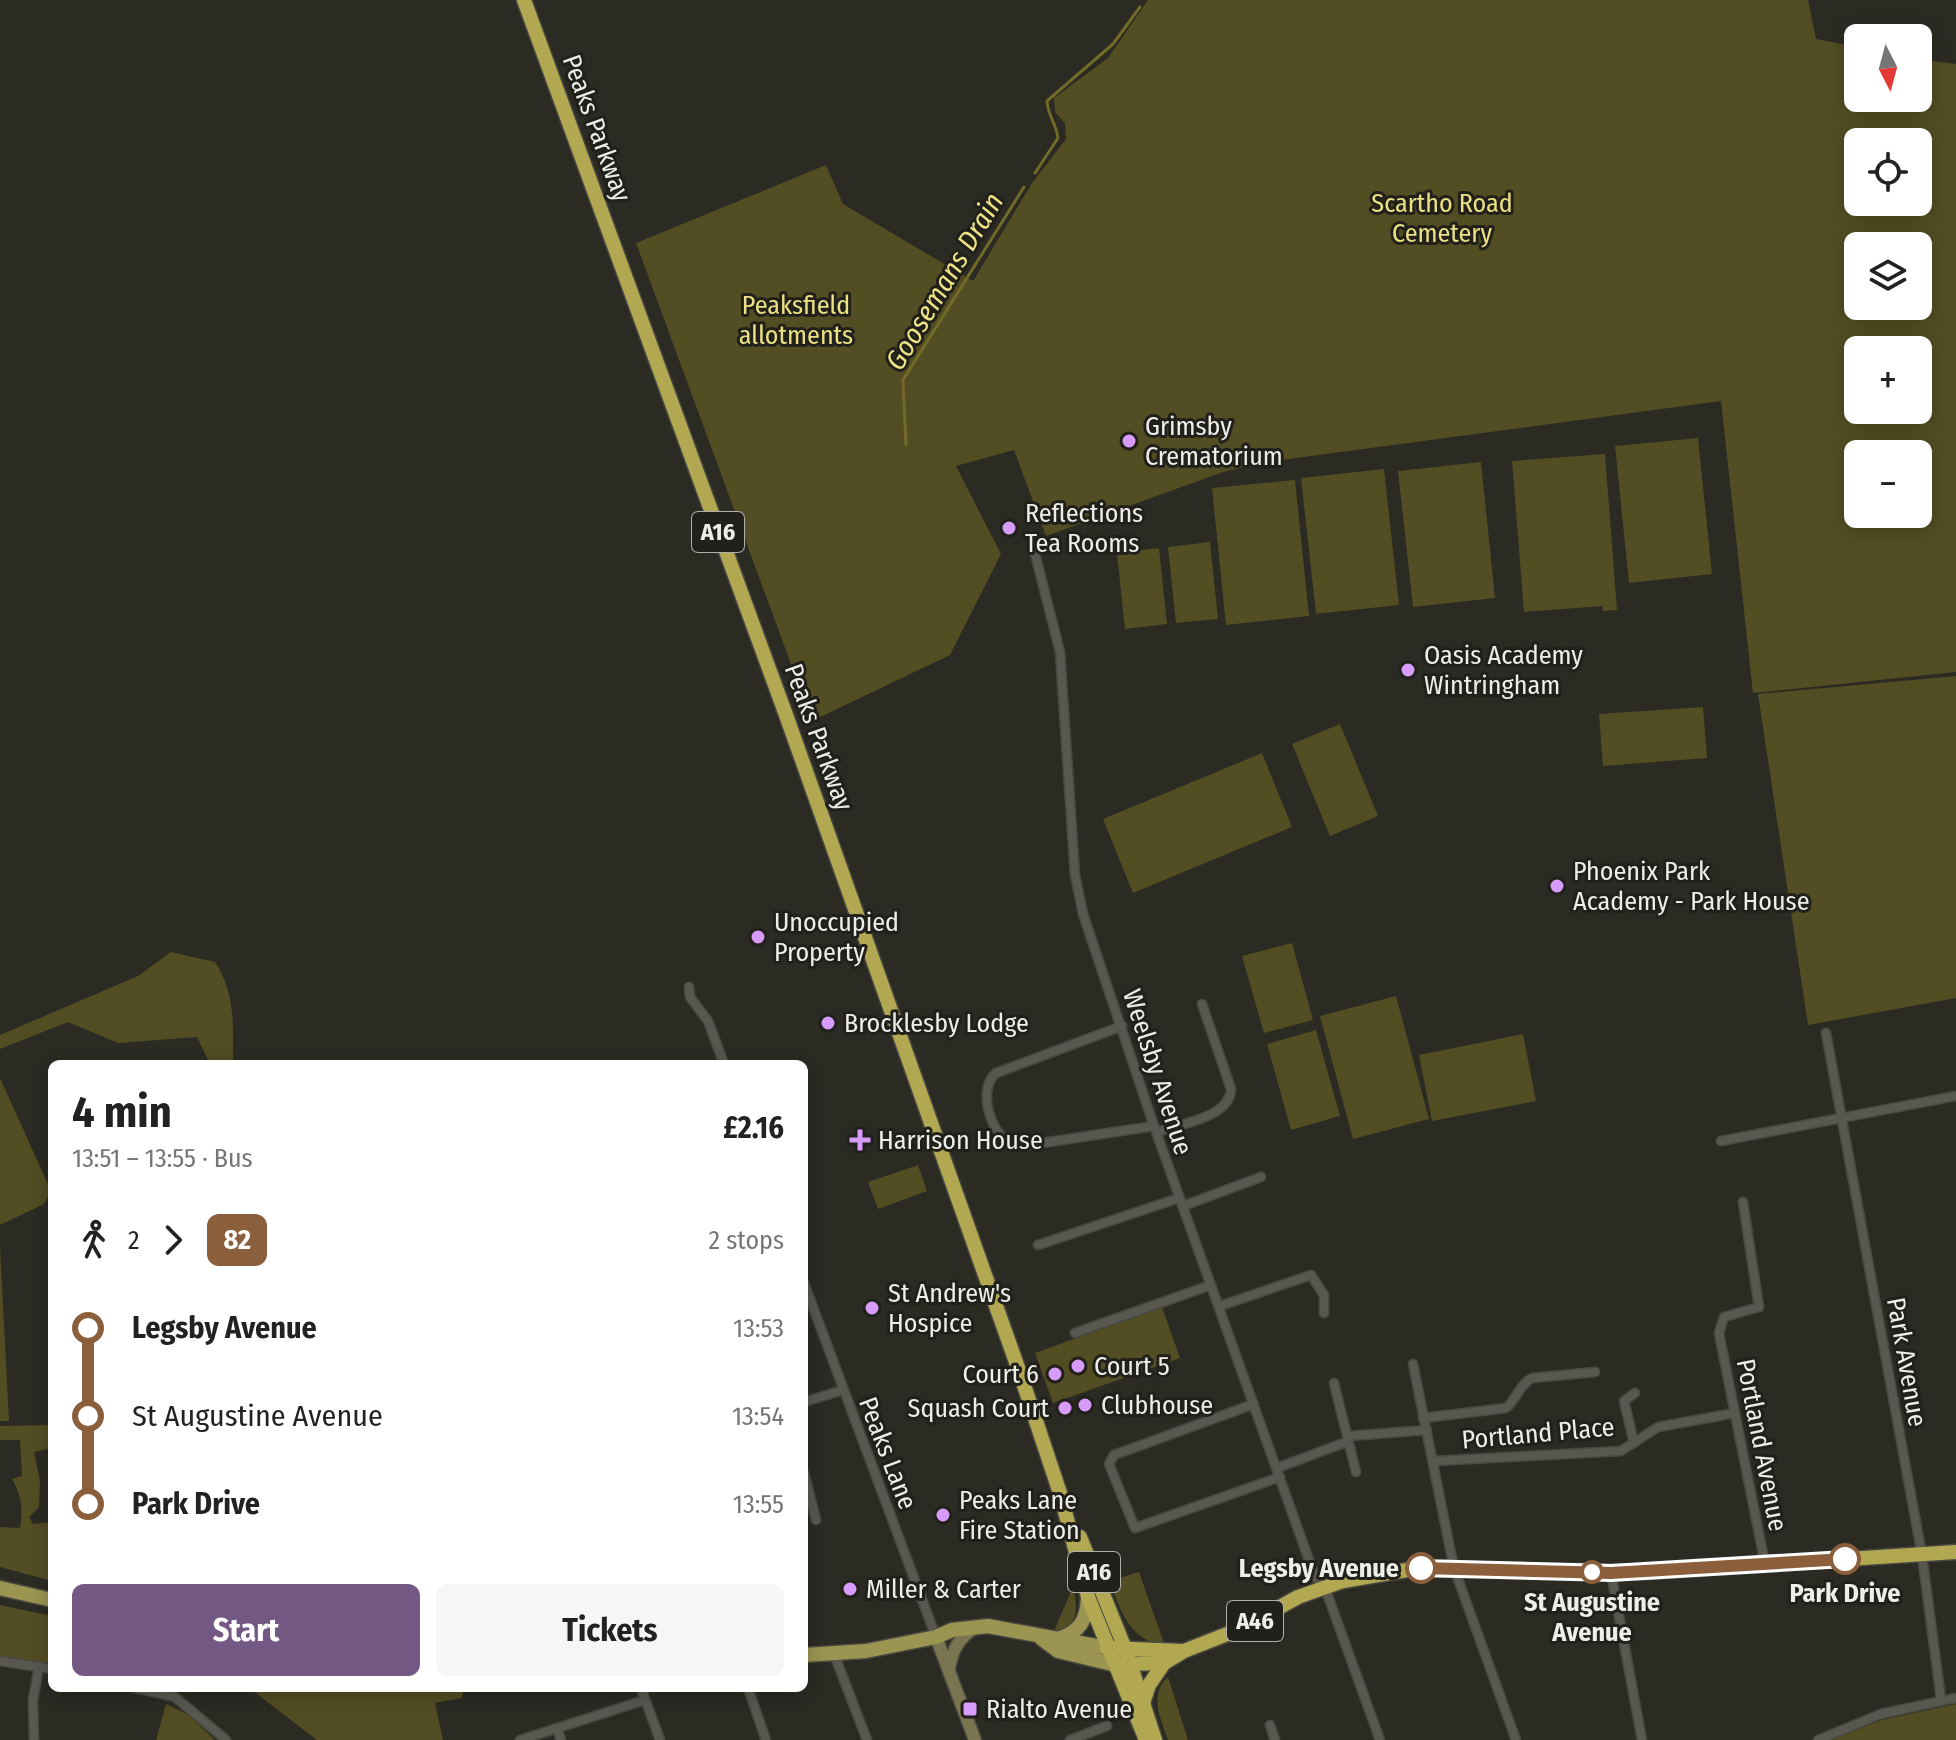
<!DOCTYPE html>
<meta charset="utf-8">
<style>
:root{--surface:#fff;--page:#f6f6f6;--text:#222;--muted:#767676;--accent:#735883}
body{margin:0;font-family:"Fira Sans Condensed",sans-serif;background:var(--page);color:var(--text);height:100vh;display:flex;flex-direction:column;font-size:30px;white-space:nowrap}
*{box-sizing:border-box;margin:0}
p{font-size:26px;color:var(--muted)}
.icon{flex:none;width:44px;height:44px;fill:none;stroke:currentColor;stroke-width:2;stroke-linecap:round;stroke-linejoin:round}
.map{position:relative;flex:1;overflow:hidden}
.panel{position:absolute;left:48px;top:1060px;width:760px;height:632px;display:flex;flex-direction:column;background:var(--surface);border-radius:12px;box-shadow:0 4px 20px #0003}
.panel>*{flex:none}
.badge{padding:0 16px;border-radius:12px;font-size:28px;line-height:52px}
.needle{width:52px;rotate:174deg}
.buttons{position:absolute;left:1844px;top:24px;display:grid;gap:16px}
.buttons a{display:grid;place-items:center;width:88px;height:88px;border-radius:12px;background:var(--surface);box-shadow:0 4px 20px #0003;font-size:40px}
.map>.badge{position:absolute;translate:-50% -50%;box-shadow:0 0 0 4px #fff}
.legs{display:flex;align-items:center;gap:12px;height:88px;padding:0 24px;font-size:26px}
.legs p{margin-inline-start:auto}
.headline{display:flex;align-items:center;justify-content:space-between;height:136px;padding:0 24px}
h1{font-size:44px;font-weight:700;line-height:60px}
.cta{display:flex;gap:16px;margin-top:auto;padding:16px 24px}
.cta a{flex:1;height:92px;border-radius:12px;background:var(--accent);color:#fff;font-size:32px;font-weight:700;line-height:92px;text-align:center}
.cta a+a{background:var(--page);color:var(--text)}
ul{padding:0 24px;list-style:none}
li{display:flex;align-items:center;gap:28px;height:88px;font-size:30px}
li i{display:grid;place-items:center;width:12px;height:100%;margin:0 10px;background:currentColor}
li i::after{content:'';width:20px;height:20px;margin:-10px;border:6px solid;border-radius:50%;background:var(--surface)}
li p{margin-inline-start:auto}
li:first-child i{background:linear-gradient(#0000 50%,currentColor 0)}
li:last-child i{background:linear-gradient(currentColor 50%,#0000 0)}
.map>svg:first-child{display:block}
.green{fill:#524d22;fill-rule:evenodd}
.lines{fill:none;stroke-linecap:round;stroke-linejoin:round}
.stream{stroke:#726a28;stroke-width:3}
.minor-casing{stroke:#484841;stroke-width:11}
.secondary-casing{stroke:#484841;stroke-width:15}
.primary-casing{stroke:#484841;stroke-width:17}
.trunk-casing{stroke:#484841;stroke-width:17}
.minor{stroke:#585750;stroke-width:8}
.secondary{stroke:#7a7551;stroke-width:12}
.primary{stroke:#9c9451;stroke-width:14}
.trunk{stroke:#b2a852;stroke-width:14}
.line-1-casing{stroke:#fff;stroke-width:18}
.line-1{stroke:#8b5e3c;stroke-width:12}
.poi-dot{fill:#d79bf9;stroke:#21201a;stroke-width:3}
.stop-1-dot{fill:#fff;stroke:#8b5e3c;stroke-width:4}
.labels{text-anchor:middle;stroke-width:6;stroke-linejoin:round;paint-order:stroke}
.shield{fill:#21201a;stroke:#b0b0ab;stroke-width:2}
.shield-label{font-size:24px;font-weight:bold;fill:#eeeee9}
.street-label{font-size:26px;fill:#eeeee9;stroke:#21201a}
.park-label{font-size:26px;fill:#ebe082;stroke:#21201a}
.poi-label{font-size:26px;fill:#eeeee9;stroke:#21201a;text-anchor:start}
.stop-label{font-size:26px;font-weight:bold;fill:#eeeee9;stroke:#21201a}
.water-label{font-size:28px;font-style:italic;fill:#eee385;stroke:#21201a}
</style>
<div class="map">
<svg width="1956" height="1740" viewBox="0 0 1956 1740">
<rect width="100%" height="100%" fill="#2b2a23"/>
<g class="green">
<path d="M1148 0H1808L1816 39 1858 47V98H1918V59L1956 64V672L1753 693 1721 401 1266 462 1223 472 1046 536 1014 450 956 466 1001 554 950 655 812 721 636 243 826 165 843 204 973 281 1032 183 1066 139 1065 123 1055 112 1054 98 1108 58ZM1858 142H1918V202H1858ZM1858 246H1918V306H1858ZM1858 350H1918V410H1858ZM1858 454H1918V514H1858Z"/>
<polygon points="1698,438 1712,574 1629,583 1615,446"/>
<polygon points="1605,454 1617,610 1603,611 1602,606 1524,612 1512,461"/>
<polygon points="1481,462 1495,598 1413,607 1398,471"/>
<polygon points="1384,469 1399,605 1316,614 1301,478"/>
<polygon points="1295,480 1309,616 1226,625 1212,488"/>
<polygon points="1210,542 1218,619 1176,623 1168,547"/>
<polygon points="1159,548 1167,624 1125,629 1117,553"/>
<polygon points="1956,676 1956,998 1808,1025 1758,694"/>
<polygon points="1703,707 1707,758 1603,766 1599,714"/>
<polygon points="1340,724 1378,816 1330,836 1292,744"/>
<polygon points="1262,753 1292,827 1133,893 1103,819"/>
<polygon points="1292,943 1313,1020 1264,1033 1242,956"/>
<path d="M171 952 215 962C236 994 233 1027 233 1064H210L197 1037 118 1043 68 1022 0 1049V1035L138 976Z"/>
<polygon points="1396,996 1429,1119 1353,1139 1320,1016"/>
<polygon points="1316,1030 1340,1116 1291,1130 1267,1044"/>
<polygon points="1523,1034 1536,1101 1432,1121 1419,1055"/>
<polygon points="0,1078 51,1191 44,1204 0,1225"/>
<polygon points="918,1165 927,1191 878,1209 868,1182"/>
<polygon points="0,1245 1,1266 9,1421 0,1421"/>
<polygon points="1162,1307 1180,1358 1053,1403 1035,1353"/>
<path d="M52 1425V1448L34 1452 40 1481 39 1507 29 1517 33 1524 52 1522V1581L0 1567V1527L20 1528C23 1509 22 1496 12 1479L22 1476 20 1440H0V1426Z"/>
<path d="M1139 1572 1165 1646C1130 1640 1120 1612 1110 1581Z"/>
<path d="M1073 1587C1078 1605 1079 1631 1054 1631Z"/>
<polygon points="0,1605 52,1616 52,1666 0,1657"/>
<path d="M1168 1677 1188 1740H1168C1161 1718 1148 1696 1168 1677Z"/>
<polygon points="249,1688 464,1688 462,1698 435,1703 443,1740 317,1740"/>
<polygon points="166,1704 187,1714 215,1740 156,1740"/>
<polygon points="1956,1704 1956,1740 1831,1740 1882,1720"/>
</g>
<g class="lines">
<g class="stream">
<path d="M1035 173 1058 138C1056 123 1048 116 1047 101L1113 44 1140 7"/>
<polyline points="906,445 903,380 1024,187"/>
</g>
<defs>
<g id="minor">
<polyline points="1034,550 1060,652 1075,875 1083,914 1154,1126 1314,1574 1328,1596 1380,1740"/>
<polyline points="689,987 690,997 708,1021 724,1064"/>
<path d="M1122 1026 996 1073C977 1089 990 1133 1011 1144L1029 1145 1154 1126"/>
<polyline points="1826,1033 1922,1555 1941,1699"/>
<path d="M1157 1132C1179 1124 1230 1118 1231 1089L1202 1004"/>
<polyline points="1721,1141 1956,1096"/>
<polyline points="1743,1202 1759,1307 1724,1317 1719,1333 1765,1564"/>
<polyline points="1183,1206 1261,1177"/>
<polyline points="1038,1245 1179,1198"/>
<polyline points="804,1283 936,1637"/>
<polyline points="1220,1306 1311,1275 1324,1295 1324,1313"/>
<polyline points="1075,1333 1211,1285"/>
<polyline points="1413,1364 1454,1568 1516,1740"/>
<polyline points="1334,1383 1356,1472"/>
<polyline points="804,1402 843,1390"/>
<polyline points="1254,1404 1114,1455 1109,1464 1135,1528 1280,1477"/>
<path d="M1423 1418 1506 1408C1517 1399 1519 1385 1532 1378L1595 1372"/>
<polyline points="1349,1436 1427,1430"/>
<polyline points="1634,1443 1624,1401 1635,1393"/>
<polyline points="1435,1461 1621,1451 1658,1427 1735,1413"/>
<polyline points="1277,1468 1349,1441"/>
<polyline points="804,1472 816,1520"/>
<polyline points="1611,1573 1642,1740"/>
<polyline points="834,1654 867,1740"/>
<polyline points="0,1661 52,1669"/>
<polyline points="135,1688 175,1697 226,1740"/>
<polyline points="641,1688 660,1740"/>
<polyline points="748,1688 766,1740"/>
<polyline points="1270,1725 1275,1740"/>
<polyline points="557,1728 561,1740"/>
<polyline points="34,1740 33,1700 39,1666"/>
<polyline points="520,1740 645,1700"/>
<polyline points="1070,1740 1107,1726"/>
<polyline points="1818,1740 1881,1714 1956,1698"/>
</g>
<g id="secondary">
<polyline points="936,1637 975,1740"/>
<path d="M949 1669C952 1650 959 1637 976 1627"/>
</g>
<g id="primary">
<polyline points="0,1588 52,1600"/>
<polyline points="1042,1639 1058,1651 1112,1664"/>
<path d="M1058 1639C1080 1632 1087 1620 1088 1597"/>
<polyline points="804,1655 866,1651 936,1637 952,1630 988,1626 1107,1648"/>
</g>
<g id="trunk">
<polyline points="524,0 786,715 1022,1379 1060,1493 1088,1597 1146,1740"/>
<polyline points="1080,1537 1126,1651 1155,1740"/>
<polyline points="1107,1648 1184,1651 1240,1629 1298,1597 1343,1581 1413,1569 1647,1572 1956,1552"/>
<polyline points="1121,1664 1164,1663 1181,1653"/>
<polyline points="1143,1703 1149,1685 1164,1663"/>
</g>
</defs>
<use href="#minor" class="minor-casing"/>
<use href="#secondary" class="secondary-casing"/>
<use href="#primary" class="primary-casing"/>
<use href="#trunk" class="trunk-casing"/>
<use href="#minor" class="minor"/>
<use href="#secondary" class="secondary"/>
<use href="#primary" class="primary"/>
<use href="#trunk" class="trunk"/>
</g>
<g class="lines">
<defs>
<polyline id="line-1" points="1421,1568 1611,1573 1845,1559"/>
</defs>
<use href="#line-1" class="line-1-casing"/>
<use href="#line-1" class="line-1"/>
</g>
<g class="poi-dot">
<circle cx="1129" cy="441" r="8"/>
<circle cx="1009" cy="528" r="8"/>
<circle cx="1408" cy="670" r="8"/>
<circle cx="1557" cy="886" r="8"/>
<circle cx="758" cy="937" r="8"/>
<circle cx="828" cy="1023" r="8"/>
<path d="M856 1128h8v8h8v8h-8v8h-8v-8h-8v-8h8z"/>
<circle cx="872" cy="1308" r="8"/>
<circle cx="1078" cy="1366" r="8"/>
<circle cx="1055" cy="1374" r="8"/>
<circle cx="1085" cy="1405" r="8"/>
<circle cx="1065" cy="1408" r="8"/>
<circle cx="943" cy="1515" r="8"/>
<circle cx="850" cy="1589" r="8"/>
<rect x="962" y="1701" width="16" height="16" rx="4"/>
</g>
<g class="stop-1-dot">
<circle cx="1845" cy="1559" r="14"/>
<circle cx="1421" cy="1568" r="14"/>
<circle cx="1592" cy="1572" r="10"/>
</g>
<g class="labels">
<g class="shield">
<rect x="692" y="512" width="52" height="40" rx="6"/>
<rect x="1068" y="1552" width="52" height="40" rx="6"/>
<rect x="1227" y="1601" width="56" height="40" rx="6"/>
</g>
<g class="shield-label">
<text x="718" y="540">A16</text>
<text x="1094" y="1580">A16</text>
<text x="1255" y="1629">A46</text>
</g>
<g class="street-label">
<text transform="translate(597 128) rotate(70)" y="9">Peaks Parkway</text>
<text transform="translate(819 737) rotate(70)" y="9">Peaks Parkway</text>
<text transform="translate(1158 1072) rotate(72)" y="9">Weelsby Avenue</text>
<text transform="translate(1907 1362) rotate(80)" y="9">Park Avenue</text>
<text transform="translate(1538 1433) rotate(-5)" y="9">Portland Place</text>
<text transform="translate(1762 1445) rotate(79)" y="9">Portland Avenue</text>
<text transform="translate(888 1453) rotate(69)" y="9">Peaks Lane</text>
</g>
<g class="park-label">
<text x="1442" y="212">Scartho Road<tspan x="1442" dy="30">Cemetery</tspan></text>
<text x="796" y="314">Peaksfield<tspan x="796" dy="30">allotments</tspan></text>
</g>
<g class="poi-label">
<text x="1145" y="435">Grimsby<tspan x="1145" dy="30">Crematorium</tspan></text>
<text x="1025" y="522">Reflections<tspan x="1025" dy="30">Tea Rooms</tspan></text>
<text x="1424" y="664">Oasis Academy<tspan x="1424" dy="30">Wintringham</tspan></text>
<text x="1573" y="880">Phoenix Park<tspan x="1573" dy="30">Academy - Park House</tspan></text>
<text x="774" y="931">Unoccupied<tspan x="774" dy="30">Property</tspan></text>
<text x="844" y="1032">Brocklesby Lodge</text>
<text x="878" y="1149">Harrison House</text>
<text x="888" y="1302">St Andrew's<tspan x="888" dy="30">Hospice</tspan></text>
<text x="1094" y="1375">Court 5</text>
<text x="1039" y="1383" text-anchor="end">Court 6</text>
<text x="1101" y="1414">Clubhouse</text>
<text x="1049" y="1417" text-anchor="end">Squash Court</text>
<text x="959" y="1509">Peaks Lane<tspan x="959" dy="30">Fire Station</tspan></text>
<text x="866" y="1598">Miller &amp; Carter</text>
<text x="986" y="1718">Rialto Avenue</text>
</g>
<g class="stop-label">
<text x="1399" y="1577" text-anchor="end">Legsby Avenue</text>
<text x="1845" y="1602">Park Drive</text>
<text x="1592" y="1611">St Augustine<tspan x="1592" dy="30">Avenue</tspan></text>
</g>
<g class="water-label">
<text transform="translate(944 281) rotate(-59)" y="10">Goosemans Drain</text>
</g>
</g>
</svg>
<div class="buttons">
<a><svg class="needle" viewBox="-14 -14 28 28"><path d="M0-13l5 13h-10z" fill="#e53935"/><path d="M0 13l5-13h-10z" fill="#767676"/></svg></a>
<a><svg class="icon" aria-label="locate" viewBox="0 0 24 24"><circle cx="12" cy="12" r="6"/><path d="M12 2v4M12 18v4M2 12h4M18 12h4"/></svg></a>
<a><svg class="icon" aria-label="layers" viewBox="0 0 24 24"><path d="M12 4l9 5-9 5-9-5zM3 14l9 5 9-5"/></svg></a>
<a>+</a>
<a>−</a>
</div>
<section class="panel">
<div class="headline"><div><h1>4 min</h1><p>13:51 – 13:55 · Bus</p></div><b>£2.16</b></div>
<div class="legs"><svg class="icon" aria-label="walk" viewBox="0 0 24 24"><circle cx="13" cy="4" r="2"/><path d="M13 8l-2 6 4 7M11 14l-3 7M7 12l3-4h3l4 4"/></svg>2<svg class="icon" aria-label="forward" viewBox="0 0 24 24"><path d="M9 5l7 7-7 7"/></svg><b class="badge" style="background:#8b5e3c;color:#fff">82</b><p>2 stops</p></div>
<ul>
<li><i style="color:#8b5e3c"></i><b>Legsby Avenue</b><p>13:53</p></li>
<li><i style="color:#8b5e3c"></i><span>St Augustine Avenue</span><p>13:54</p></li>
<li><i style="color:#8b5e3c"></i><b>Park Drive</b><p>13:55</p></li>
</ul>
<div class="cta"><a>Start</a><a>Tickets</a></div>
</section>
</div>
